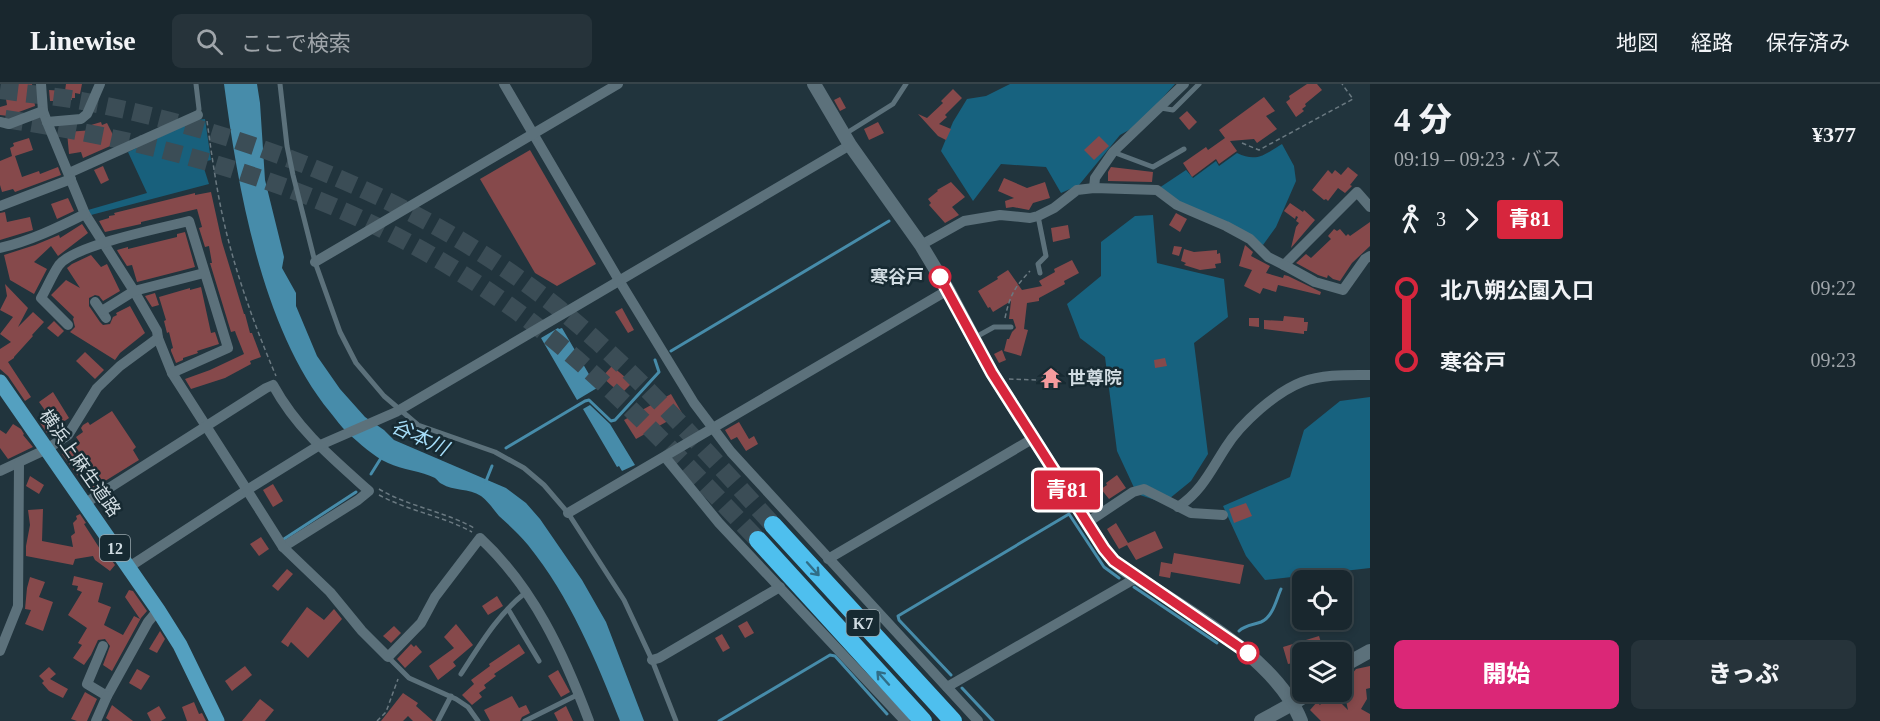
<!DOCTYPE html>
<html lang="ja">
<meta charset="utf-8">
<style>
:root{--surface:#19272e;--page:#26333a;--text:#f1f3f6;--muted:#9fa5aa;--line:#37444a;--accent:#db2777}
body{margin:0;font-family:"Times New Roman","Noto Sans JP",serif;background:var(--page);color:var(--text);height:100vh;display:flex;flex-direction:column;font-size:22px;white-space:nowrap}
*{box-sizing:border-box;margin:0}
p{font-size:20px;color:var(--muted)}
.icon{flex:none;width:33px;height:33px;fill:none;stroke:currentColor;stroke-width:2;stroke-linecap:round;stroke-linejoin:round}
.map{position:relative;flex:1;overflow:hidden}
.panel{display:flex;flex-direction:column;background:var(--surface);width:510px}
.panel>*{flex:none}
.badge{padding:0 12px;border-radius:4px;font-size:21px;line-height:39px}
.buttons{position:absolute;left:1292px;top:486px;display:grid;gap:12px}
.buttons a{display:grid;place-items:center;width:60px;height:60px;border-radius:9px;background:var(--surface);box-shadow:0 3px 9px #0003,0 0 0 2px var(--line);font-size:30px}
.map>.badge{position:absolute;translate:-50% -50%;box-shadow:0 0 0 3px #fff}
.legs{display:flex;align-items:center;gap:9px;height:66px;padding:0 24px;font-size:20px}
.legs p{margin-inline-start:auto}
.headline{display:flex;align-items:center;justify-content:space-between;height:102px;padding:0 24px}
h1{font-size:33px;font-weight:800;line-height:45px}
.cta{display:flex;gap:12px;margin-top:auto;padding:12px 24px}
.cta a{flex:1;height:69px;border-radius:9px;background:var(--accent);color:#fff;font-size:24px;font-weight:800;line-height:69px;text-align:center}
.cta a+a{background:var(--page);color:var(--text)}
ul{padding:0 24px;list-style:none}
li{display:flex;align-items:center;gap:21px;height:72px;font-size:22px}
li i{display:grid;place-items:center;width:9px;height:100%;margin:0 8px;background:currentColor}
li i::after{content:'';width:15px;height:15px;margin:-8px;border:4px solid;border-radius:50%;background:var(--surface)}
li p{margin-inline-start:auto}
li:first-child i{background:linear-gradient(#0000 50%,currentColor 0)}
li:last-child i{background:linear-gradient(currentColor 50%,#0000 0)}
header{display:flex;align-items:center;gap:36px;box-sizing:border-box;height:84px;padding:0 30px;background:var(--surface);border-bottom:2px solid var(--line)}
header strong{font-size:28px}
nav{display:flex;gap:33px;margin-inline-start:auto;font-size:21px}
.search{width:420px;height:54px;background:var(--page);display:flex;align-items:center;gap:15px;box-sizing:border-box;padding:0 21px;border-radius:9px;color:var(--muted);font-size:22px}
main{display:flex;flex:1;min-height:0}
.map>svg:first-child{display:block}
.green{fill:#18607c}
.forest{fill:#17627f}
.water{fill:#478caa}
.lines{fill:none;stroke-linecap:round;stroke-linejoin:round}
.stream{stroke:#478caa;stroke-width:3}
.building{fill:#86494b}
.motorway-tunnel{stroke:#3b4d56;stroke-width:18;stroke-dasharray:18 9;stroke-linecap:butt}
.path{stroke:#6a7981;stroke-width:1.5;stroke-dasharray:4.5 3;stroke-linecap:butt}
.service{stroke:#5c717b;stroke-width:5}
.minor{stroke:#5c717b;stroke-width:10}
.tertiary{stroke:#5c717b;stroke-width:14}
.primary{stroke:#54a0c0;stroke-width:15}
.motorway{stroke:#4ebfee;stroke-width:18}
.oneway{stroke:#306d87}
.line-1-casing{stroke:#fff;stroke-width:14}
.line-1{stroke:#d7263d;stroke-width:9}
.stop-1-dot{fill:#fff;stroke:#d7263d;stroke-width:3}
.labels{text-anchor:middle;stroke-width:5;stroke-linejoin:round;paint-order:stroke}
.shield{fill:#172a32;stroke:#99a7ad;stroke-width:1.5}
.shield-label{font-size:16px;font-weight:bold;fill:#d1dce2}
.stop-label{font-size:18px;font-weight:bold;fill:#d1dce2;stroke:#172a32;text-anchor:end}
.poi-label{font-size:18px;font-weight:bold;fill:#d1dce2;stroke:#172a32;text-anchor:start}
.street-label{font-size:18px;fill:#d1dce2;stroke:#172a32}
.water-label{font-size:20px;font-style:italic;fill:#a6ddf8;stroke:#172a32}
</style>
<header>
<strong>Linewise</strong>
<div class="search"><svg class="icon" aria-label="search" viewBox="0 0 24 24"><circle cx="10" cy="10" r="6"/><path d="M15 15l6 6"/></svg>ここで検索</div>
<nav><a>地図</a><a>経路</a><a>保存済み</a></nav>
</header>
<main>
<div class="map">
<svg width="1370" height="637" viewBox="0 0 1370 637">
<rect width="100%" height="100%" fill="#21343d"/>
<polygon class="green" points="205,35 211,76 202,78 209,100 91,131 88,126 147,109 128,68 196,36"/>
<g class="forest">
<polygon points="1010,0 1175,0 1138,41 1120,51 1079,101 1061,109 1046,83 1001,80 973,117 941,67 953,38 967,15 986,12"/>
<path d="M1282 60 1294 82 1296 97 1276 143 1263 161 1228 140 1180 121 1159 104 1186 86 1193 94 1216 77 1219 82 1237 69C1257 79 1265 70 1282 60Z"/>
<polygon points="1153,131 1157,179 1224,195 1228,233 1194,259 1208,370 1191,397 1164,419 1137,410 1117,367 1105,273 1080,254 1067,220 1101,192 1101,158 1135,132"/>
<polygon points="1370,313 1370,484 1265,496 1246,472 1223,422 1290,393 1304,346 1340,317"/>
</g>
<g class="water">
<path d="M224 0H257L260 19 265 96 284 173 282 184 296 209V222L317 272 340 305 365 333 384 346 394 356 506 404 526 419 540 435 582 496 606 538 644 637H620C596 576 570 513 528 461 519 450 509 441 499 432 493 425 488 417 481 412 469 404 453 407 442 400 439 399 438 396 435 394 422 387 402 386 388 379 373 372 360 360 348 349 341 343 336 335 330 328 262 245 238 105 224 0Z"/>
<polygon points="558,244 559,245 562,244 597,304 577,316 541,254"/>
<polygon points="590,321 610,340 635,381 622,387 619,382 617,383 583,325"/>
</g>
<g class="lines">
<g class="stream">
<polyline points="671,267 889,137"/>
<polyline points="506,364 585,317 589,316 611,337 615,336 659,288 655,276"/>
<polyline points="371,390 381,374"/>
<polyline points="486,397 492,382"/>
<polyline points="284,455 356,408"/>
<polyline points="1134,503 1217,559"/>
<path d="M1239 547C1245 541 1253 541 1261 538 1273 533 1276 516 1281 505"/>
<polyline points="951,591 899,536 898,532 1069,430 1104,483 1119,494"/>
<polyline points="962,604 993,637"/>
<polyline points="719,637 830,571 835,572 887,630"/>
</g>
</g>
<g class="building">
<polygon points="11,0 32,0 35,22 8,32 0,31 0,23 7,21 4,4 9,3"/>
<polygon points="66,0 82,0 80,10 75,9 75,14 72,14 72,16 57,15 57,17 50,17 49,6 65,7"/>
<polygon points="1307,0 1317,0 1322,6 1305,20 1306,22 1302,25 1304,27 1296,33 1286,18 1290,15 1289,12"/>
<polygon points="953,5 962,14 945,31 947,33 939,40 951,45 946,56 938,52 918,30 927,34 943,19 941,17"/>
<polygon points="840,13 846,24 840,27 834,16"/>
<polygon points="1264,13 1275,27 1266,32 1277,45 1257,59 1254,55 1230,57 1237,67 1219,80 1216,75 1192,93 1183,79 1206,63 1208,66 1225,54 1219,46"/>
<polygon points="1187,27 1197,38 1189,46 1179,34"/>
<polygon points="101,38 102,41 107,39 117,59 83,74 81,68 69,70 67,48 93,46 91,41"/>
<polygon points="878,38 884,49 869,56 864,45"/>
<polygon points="1099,52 1109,62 1094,76 1084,66"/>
<polygon points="29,54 33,66 15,72 22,93 39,87 40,90 58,83 61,91 15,108 13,105 2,108 0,101 0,77 12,72 10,64 14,62 13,59"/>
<polygon points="530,66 596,180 557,202 535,189 480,95"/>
<polygon points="103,82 109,96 101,100 94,86"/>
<polygon points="1111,83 1153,88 1152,98 1108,97 1108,88"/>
<polygon points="1348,83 1358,91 1350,101 1352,102 1345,109 1338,104 1328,117 1326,115 1324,116 1312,106 1328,86 1332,90 1335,86 1341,91"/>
<polygon points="1004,94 1027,104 1045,98 1050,114 1033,119 1029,126 1013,123 1006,124 1005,117 1014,114 998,107"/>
<polygon points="951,98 965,113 952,123 959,131 945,139 929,121 931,119 928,115 938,107 937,106"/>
<polygon points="211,108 222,158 244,230 245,230 250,249 252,249 261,273 250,277 251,280 225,294 191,305 185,295 210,286 244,270 236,250 235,247 231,248 210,179 212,179 209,162 205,163 199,144 202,143 197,125 141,138 141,140 105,148 99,137 109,134 109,132 115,131 114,129 195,109 195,111"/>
<polygon points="68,114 74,127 57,135 51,120"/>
<polygon points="1290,119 1303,128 1304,126 1315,136 1291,164 1296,143 1299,139 1296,137 1298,133 1296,132 1295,135 1284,127"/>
<polygon points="5,128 7,138 30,133 33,146 0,156 0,129"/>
<polygon points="1176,129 1187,135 1180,148 1169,141"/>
<polygon points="1370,138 1370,162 1352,179 1340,197 1333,195 1328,191 1327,194 1318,191 1296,179 1306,170 1311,174 1331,155 1328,152 1334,145 1337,147 1340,145 1346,152 1348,150 1350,152"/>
<polygon points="82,140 88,149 58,172 51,162 34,178 47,185 34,210 10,196 4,171 35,161 59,151 60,154"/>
<polygon points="1068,141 1070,154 1053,158 1051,144"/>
<polygon points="185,148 195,183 180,187 137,198 132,181 127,182 118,168 117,166 128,163 128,165 177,153 177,150"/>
<polygon points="1245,161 1253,168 1251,172 1270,182 1266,189 1283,194 1284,191 1288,192 1321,208 1320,211 1278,201 1276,208 1263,204 1260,210 1244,202 1252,186 1239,182"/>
<polygon points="1174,162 1182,163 1179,172 1172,170"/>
<polygon points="1184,165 1194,168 1217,166 1217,170 1220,169 1221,179 1215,180 1216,184 1200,186 1184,181 1186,179 1181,177"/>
<polygon points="91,171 101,183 107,180 120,207 103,217 99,212 95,211 89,214 89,222 100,238 103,241 110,240 113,233 117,231 116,229 130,222 145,249 120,269 115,276 70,248 75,243 73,235 74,233 51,211 66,196 80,204 67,184 72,180"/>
<polygon points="1072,176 1079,189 1064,197 1065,200 1039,214 1039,217 1027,219 1024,245 1028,246 1021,272 1004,267 1007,255 1009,255 1012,248 1016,244 1013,235 1009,235 1011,217 993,228 990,223 988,224 978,207 998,195 997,193 1008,186 1022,206 1042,202 1039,197 1055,188 1054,185"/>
<polygon points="5,200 28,224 18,243 33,228 44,238 32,251 33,252 14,273 14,274 8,278 31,313 25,317 8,292 0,285 0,265 11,258 0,250 13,233 0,226 7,212"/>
<polygon points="201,203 211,249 215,248 219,260 197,267 198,269 183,274 183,276 176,279 171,267 171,265 173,264 169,248 167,249 164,237 166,236 159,213 190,204 190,206"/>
<polygon points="155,209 159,221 152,223 145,212"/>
<polygon points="622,224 634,246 628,249 615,228"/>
<polygon points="1284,232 1304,234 1304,238 1308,238 1307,247 1304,247 1304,250 1264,245 1264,236 1283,237"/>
<polygon points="1249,234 1259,234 1259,243 1249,242"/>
<polygon points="54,237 64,247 58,253 47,244"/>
<polygon points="1002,266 1006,276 999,279 994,270"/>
<polygon points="85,268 104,286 95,295 76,277"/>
<polygon points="1165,274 1167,282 1155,284 1154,276"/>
<polygon points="612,282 632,299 621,310 602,293"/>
<polygon points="1058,286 1060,300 1043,303 1041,289"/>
<polygon points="53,308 69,334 47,349 40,339 49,332 39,318"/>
<polygon points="671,310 682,329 636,355 624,336"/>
<polygon points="112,327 136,363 133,366 139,376 89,407 62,370 80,359 76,353 83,348 81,344 83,341 88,338 90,341"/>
<polygon points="739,338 749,355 754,352 758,360 746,367 737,353 731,356 725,346"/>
<polygon points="13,340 21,345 24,350 23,351 33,363 8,375 0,364 0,346 6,350"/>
<polygon points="1117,391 1126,404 1109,415 1101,405 1107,401 1106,399"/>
<polygon points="30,392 44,401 39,410 26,402"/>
<polygon points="273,400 283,417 273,423 263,406"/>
<polygon points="1246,419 1252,432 1234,439 1229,425"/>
<polygon points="43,425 42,457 73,463 71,452 75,449 73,439 77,435 76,432 80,430 86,439 84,440 100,465 103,464 115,481 110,487 95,476 93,472 75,475 73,481 26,472 26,462 30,441 28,426"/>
<polygon points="1116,439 1128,459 1155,447 1163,464 1136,476 1127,461 1119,465 1107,445"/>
<polygon points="261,453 269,465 259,472 250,460"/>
<polygon points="1174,469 1244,481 1240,500 1171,488 1170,494 1159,492 1161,478 1172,480"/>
<polygon points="287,485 293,490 278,507 272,502"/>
<polygon points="74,492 103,499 98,518 111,523 104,541 123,551 134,532 140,535 125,513 129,506 133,507 147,527 141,534 112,587 103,581 110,562 105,555 98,556 91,571 84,581 73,574 82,561 78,559 87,544 68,531 82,508 77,506 78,502 72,501"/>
<polygon points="30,493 45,498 39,513 53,518 43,547 25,540 31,526 25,525 27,504"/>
<polygon points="497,512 503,522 488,531 482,522"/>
<polygon points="307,523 324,536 334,525 342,535 308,574 291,558 288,563 281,558"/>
<polygon points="747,537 754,549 745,554 738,542"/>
<polygon points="456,540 473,561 453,578 456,582 438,596 429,582 454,564 444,553"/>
<polygon points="394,542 401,549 391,559 383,552"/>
<polygon points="160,547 165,555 157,569 149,565"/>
<polygon points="722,550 730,564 723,568 715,554"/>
<polygon points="1319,552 1324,568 1302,568 1302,577 1288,580 1283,563"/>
<polygon points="411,560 414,563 416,561 422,568 405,584 397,575"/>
<polygon points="519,560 525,569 494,590 496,592 484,601 486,604 479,609 482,613 472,621 462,611 474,600 471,596 490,582 489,580"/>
<polygon points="245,582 252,591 232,607 225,597"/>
<polygon points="1370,582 1370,604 1366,605 1367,615 1361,625 1370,630 1370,637 1321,637 1310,626 1317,618 1320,621 1328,612 1330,613 1333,611 1348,626 1342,598 1353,593 1352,590 1356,585"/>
<polygon points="49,583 56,590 50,595 68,605 63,614 49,607 42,599 44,597 39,592"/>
<polygon points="137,585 150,592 141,606 129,599"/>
<polygon points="558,586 570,608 561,613 548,592"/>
<polygon points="85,608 97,615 87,637 77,637 71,635"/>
<polygon points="403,609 418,619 416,622 433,637 413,637 408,632 403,637 381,637"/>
<polygon points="512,612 519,624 526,621 530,629 522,633 520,637 490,637 484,626"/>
<polygon points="260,615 274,626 265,637 242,637"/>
<polygon points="194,618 199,630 202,629 206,637 187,637 182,623"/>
<polygon points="112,621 133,637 110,637 106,634"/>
<polygon points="159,622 166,634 161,637 151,637 147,629"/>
<polygon points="566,622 573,637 558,637 554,629"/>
</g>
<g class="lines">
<g class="motorway-tunnel">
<path d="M0 6C27 10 55 12 82 17 267 52 459 130 599 259 661 316 717 379 773 441"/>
<path d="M5 35C193 63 367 115 522 231 609 296 683 378 758 456"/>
</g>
<g class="path">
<path d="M207 37C212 73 217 110 226 147 238 196 256 245 276 292"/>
<polyline points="1242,59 1259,66 1353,15 1342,0"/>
<path d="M1005 234C1010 211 1014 204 1030 187"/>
<polyline points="1009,295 1038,296"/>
<path d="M379 405C409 423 444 427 474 444"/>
<path d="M379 411C408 427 443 432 472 448"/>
<polyline points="377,637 386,628 398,595"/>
</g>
<g class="service">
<polyline points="196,0 199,25 198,31"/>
<polyline points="280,0 287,62 293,91 315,178 340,248 356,279 384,312 418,341 495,368 524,384 544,401 568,429 624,516 652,576 676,637"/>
<polyline points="1161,24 1173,26 1199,0"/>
<polyline points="845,50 893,20 906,0"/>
<polyline points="1113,68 1153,83 1184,65"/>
<polyline points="1038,132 1046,172 1038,180 1040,189"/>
<polyline points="974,254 994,243 1011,243"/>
<polyline points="508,525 539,577"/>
<polyline points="388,573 409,594 456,615 468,623 478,637"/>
<path d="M461 590C480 561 498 530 525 509"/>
<polyline points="438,637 451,612"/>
<polyline points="525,637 579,610"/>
</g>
<g class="minor">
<polyline points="41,0 43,27 47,38 85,130 134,207 157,247 158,254 172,289 247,406 129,483"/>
<polyline points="504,0 620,198 694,319 731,368 978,637"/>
<polyline points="0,38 9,40 43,27"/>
<polyline points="47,38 81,35 87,30 100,0"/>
<polyline points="69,89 198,31"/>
<polyline points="1094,104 1095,94 1113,68 1184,0"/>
<polyline points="0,122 71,95"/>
<polyline points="921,161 964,137 1000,131 1030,134 1038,132 1054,124 1077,106 1094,104 1157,106 1177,121 1226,142 1250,155 1268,173 1284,181 1357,108 1370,123"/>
<path d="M0 164C30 157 57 144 85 130"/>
<polyline points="315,178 618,0"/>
<polyline points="1284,181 1315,198 1343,206 1365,175 1370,172"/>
<polyline points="95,218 106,234"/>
<polyline points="102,227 134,207 204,189"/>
<path d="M68 241 41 214C47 204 52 191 59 181 74 161 162 144 189 137L228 264 172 289"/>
<polyline points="665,373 719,439 905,637"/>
<polyline points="0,387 47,365 68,351 97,304 120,282 158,254"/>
<path d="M84 420 266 304 273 301C297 345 332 374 369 407L358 416 283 463"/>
<path d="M1178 423C1202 407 1211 386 1226 363 1241 339 1276 308 1302 298 1323 290 1348 291 1370 291"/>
<polyline points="568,429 948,206"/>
<polyline points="1088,438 1133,408 1144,405 1191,429 1223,431"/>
<polyline points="828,475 1034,354"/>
<polyline points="103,562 87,600 107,612 148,538 158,526"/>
<polyline points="0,567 18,522 19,379"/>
<polyline points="652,576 659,574 780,503"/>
<polyline points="947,603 1136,494"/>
<polyline points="96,637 107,612"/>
<path d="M589 637C564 570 533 503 480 454L435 513 421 539 388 573 362 547 330 508 283 463 247 406 318 362 396 328 850 61"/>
</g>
<g class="tertiary">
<path d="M814 0 850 61 921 161 948 206 992 289 1104 465 1114 477 1125 486C1181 524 1276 572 1301 637"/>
<polyline points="1341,583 1370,567"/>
<polyline points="1261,637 1292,620 1311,608"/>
</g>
<polyline class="primary" points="0,298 158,526 180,561 217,637"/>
<g class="motorway">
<polyline points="773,441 953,637"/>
<polyline points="758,456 923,637"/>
</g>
</g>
<defs><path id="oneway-shaft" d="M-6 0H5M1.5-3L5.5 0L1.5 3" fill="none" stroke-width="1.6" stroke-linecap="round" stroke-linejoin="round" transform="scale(1.5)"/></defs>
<g class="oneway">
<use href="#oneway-shaft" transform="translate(813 485) rotate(48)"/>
<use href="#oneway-shaft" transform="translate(883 594) rotate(-132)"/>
</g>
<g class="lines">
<defs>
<polyline id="line-1" points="940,193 992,289 1104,465 1114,477 1248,569"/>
</defs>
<use href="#line-1" class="line-1-casing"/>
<use href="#line-1" class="line-1"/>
</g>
<defs>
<symbol id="temple-bare" viewBox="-9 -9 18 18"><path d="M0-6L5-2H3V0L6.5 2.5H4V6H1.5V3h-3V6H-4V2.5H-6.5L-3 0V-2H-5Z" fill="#f59b9d" stroke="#172a32" stroke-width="2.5" paint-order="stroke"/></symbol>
</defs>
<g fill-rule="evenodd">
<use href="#temple-bare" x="1036" y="279" width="30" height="30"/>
</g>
<g class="stop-1-dot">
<circle cx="940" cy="193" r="10"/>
<circle cx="1248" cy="569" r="10"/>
</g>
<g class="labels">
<g class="shield">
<rect x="100" y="451" width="30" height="26" rx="4.5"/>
<rect x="846.5" y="526" width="33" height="26" rx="4.5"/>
</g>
<g class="shield-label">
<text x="115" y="470">12</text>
<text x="863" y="545">K7</text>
</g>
<g class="stop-label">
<text x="924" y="199">寒谷戸</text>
</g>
<g class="poi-label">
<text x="1068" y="300">世尊院</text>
</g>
<g class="street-label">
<text transform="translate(80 379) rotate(55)" y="6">横浜上麻生道路</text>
</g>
<g class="water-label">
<text transform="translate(420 353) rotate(25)" y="7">谷本川</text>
</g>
</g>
</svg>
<div class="buttons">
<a><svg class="icon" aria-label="locate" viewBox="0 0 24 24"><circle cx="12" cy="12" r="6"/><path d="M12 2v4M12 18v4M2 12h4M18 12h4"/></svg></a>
<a><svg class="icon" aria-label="layers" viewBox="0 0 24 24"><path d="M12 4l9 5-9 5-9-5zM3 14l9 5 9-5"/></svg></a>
</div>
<b class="badge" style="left:1067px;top:406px;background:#d7263d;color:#fff">青81</b>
</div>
<section class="panel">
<div class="headline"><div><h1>4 分</h1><p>09:19 – 09:23 · バス</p></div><b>¥377</b></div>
<div class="legs"><svg class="icon" aria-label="walk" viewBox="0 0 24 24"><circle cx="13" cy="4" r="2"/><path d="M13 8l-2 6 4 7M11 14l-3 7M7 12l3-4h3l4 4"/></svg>3<svg class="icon" aria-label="forward" viewBox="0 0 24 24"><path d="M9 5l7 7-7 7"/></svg><b class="badge" style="background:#d7263d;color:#fff">青81</b></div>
<ul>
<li><i style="color:#d7263d"></i><b>北八朔公園入口</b><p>09:22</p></li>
<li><i style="color:#d7263d"></i><b>寒谷戸</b><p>09:23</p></li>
</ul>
<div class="cta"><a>開始</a><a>きっぷ</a></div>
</section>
</main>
